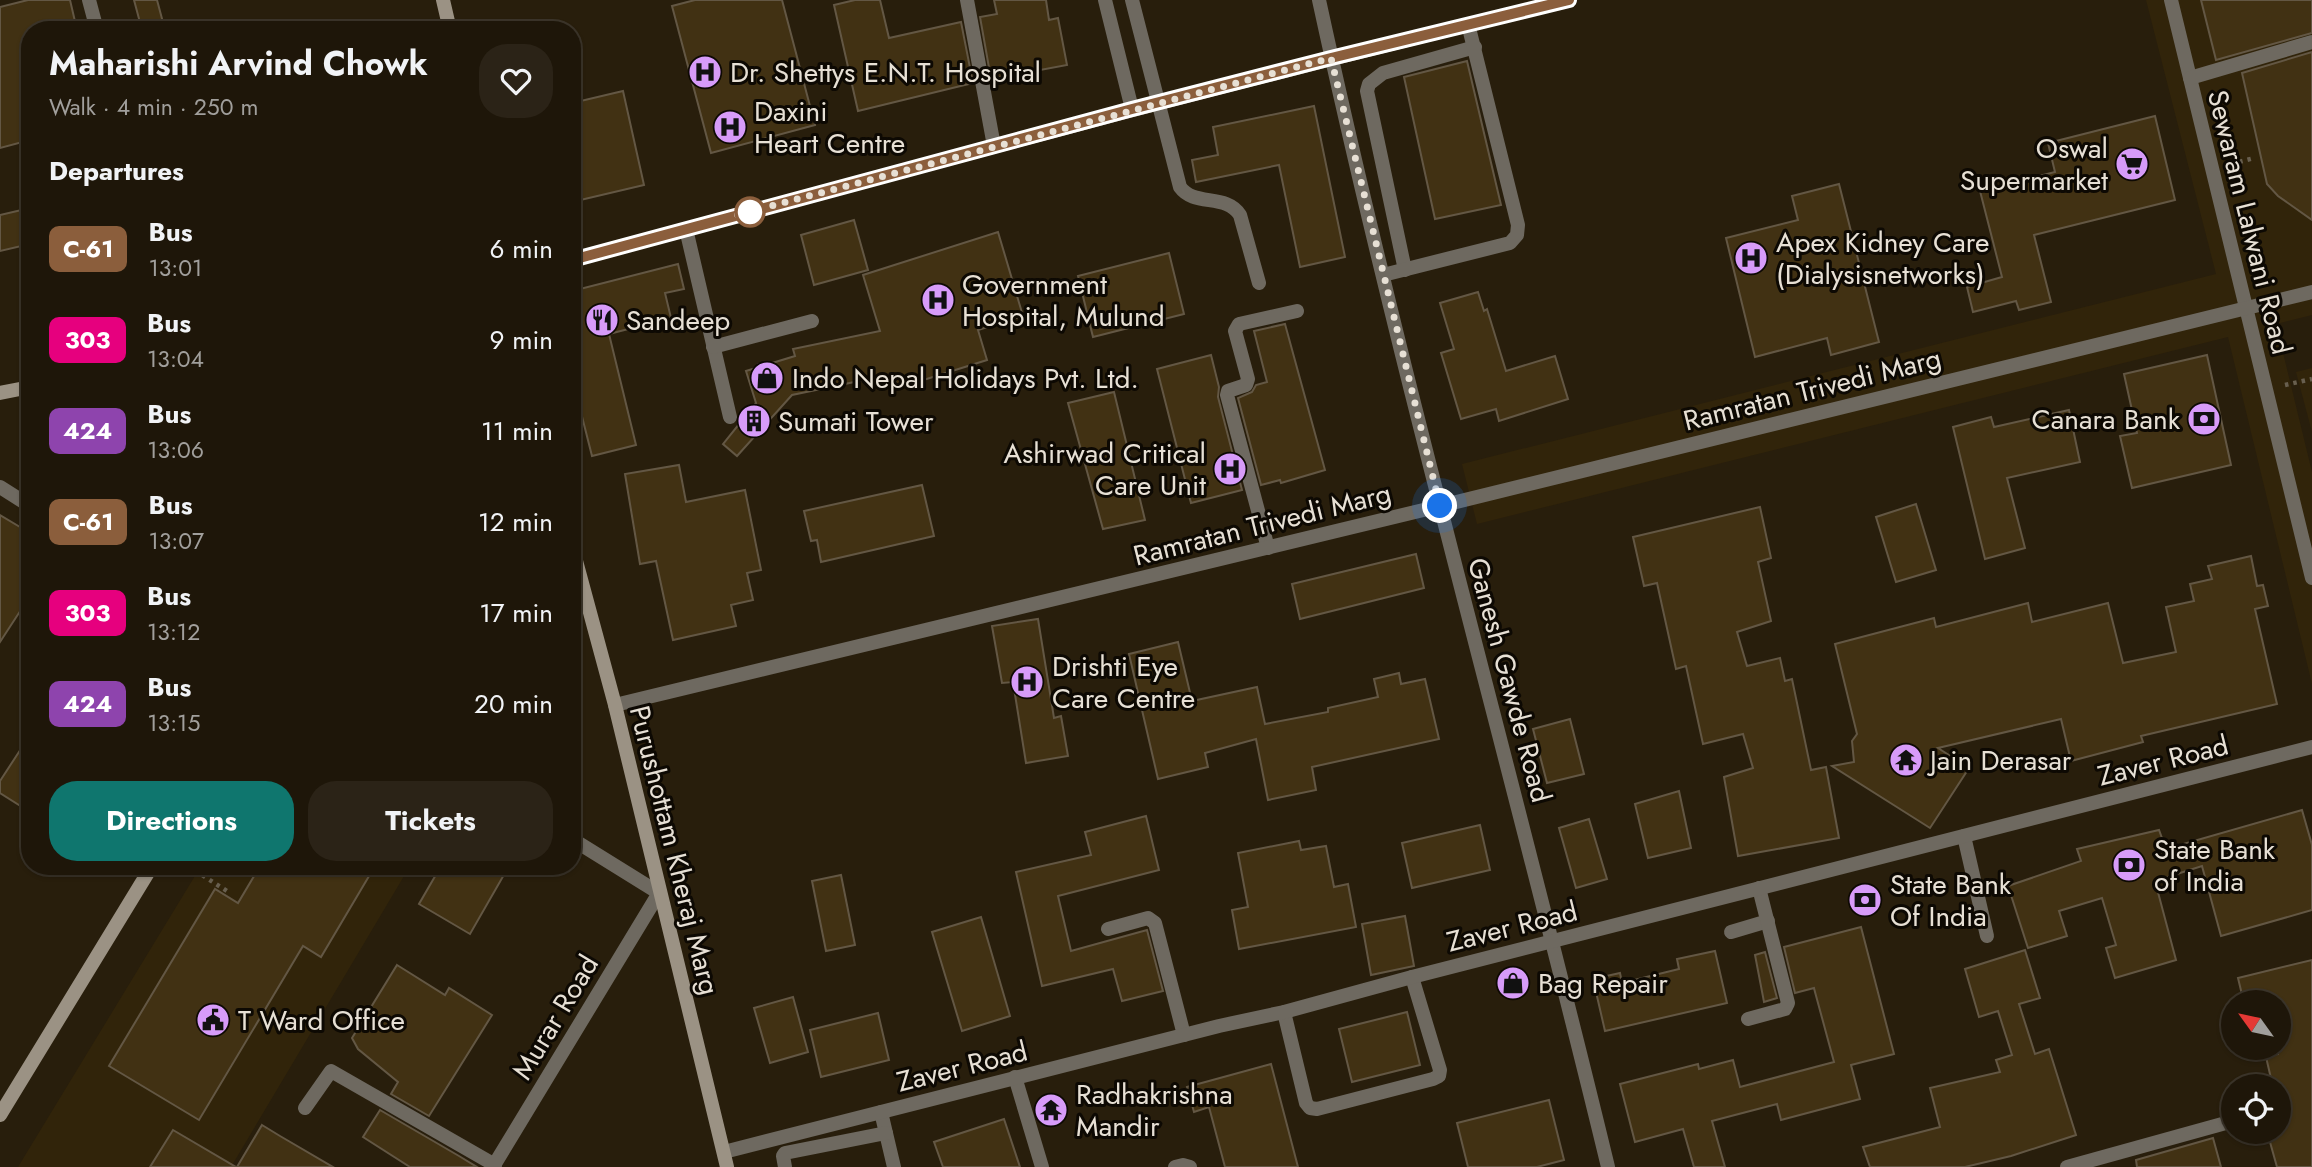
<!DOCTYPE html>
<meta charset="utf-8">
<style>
:root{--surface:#1e1609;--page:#2b2317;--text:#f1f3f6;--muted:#a19f9c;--line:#3c352a;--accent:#0f766e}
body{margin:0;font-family:Jost,sans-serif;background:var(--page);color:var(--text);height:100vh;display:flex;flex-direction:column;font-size:26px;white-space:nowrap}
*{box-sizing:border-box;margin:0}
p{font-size:23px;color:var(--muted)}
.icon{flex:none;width:38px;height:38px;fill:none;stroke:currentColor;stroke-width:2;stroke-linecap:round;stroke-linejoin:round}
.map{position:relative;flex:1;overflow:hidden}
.sheet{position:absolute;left:21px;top:21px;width:560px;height:854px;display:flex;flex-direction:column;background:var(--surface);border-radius:28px;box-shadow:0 2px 5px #0004,0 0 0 2px var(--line)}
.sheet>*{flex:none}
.badge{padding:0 14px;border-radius:10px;font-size:24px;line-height:46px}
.needle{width:46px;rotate:303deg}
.tools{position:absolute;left:2221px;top:990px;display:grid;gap:14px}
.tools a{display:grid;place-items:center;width:70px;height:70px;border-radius:50%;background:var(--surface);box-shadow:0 2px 5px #0004,0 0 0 2px var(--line);font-size:35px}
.you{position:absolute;width:35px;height:35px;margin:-18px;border:5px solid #fff;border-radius:50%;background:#1a73e8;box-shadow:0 0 0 10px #1a73e833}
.map>.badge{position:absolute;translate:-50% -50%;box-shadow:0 0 0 4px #fff}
h2{padding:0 28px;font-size:26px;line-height:63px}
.round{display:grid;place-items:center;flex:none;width:74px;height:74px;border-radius:28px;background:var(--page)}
.head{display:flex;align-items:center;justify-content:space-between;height:119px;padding:0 28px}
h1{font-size:33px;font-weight:700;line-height:52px}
.cta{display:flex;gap:14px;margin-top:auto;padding:14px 28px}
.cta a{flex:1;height:80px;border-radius:28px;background:var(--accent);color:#fff;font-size:28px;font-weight:700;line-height:80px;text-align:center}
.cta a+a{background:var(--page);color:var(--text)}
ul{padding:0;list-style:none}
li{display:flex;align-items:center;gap:21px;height:91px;padding:0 28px}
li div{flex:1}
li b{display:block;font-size:26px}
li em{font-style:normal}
li .badge{min-width:77px;font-weight:700;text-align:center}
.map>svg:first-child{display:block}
.built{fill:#31240a}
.building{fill:#413113;stroke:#635744;stroke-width:2}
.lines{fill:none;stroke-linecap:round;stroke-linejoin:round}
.path{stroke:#685f4f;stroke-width:4.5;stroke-dasharray:3.5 5;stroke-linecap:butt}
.street{stroke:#6e6960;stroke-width:14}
.secondary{stroke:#9b9284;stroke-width:14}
.line-casing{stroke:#fff;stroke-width:16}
.line{stroke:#8b5e3c;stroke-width:10}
.walk{stroke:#e7e0d5;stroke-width:7;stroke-dasharray:0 12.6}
.stop-dot{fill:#fff;stroke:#8b5e3c;stroke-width:3.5}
.labels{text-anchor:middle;stroke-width:6;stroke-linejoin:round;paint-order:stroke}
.poi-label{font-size:28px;fill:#e7e0d5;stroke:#0d0903;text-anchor:start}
.street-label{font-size:28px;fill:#e7e0d5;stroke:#0d0903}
</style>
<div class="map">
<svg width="2312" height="1167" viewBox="0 0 2312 1167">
<rect width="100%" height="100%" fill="#281e0c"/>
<g class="built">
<polygon points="2146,0 2312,0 2312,315 2276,324 2312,472 2312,684 2228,337 1477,524 1462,464 2216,274"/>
<polygon points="2312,368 2312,432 2296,372"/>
<polygon points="201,866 410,866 231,1167 18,1167"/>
</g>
<g class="building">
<polygon points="28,0 70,0 77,30 30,30 30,140 0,148 0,7"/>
<polygon points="134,0 157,0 165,30 142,30"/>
<polygon points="695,0 782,0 815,125 711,153 672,6"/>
<polygon points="855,0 880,0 889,38 961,22 973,83 858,111 834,5"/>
<polygon points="994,0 1046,0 1049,20 1058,18 1067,65 991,79 980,17 997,14"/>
<polygon points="2201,0 2312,0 2312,33 2216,60"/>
<polygon points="2312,52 2312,220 2278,196 2267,184 2242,73"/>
<polygon points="1467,61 1501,205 1435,219 1404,77"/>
<polygon points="623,91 644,185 572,202 572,103"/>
<polygon points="1314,106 1345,257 1300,267 1279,165 1196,182 1192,160 1218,155 1213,127"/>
<polygon points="2155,116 2175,200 2034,235 2051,302 2019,310 2016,301 1973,312 1967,287 2002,277 1980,191 2055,172 2048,143"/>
<polygon points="1839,184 1879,342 1831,355 1827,338 1755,357 1726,238 1798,220 1792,196"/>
<polygon points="30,208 30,244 0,251 0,215"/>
<polygon points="854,220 868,270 814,285 801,235"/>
<polygon points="998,232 1023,316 978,330 987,360 898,388 893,374 792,395 737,456 723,444 756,403 746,371 795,356 793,349 880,331 863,275"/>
<polygon points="1169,253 1184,314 1093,337 1078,276"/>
<polygon points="678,264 684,289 665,293 671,318 609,334 636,445 592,456 572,377 572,291"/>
<polygon points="1478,292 1484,311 1487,309 1506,371 1555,356 1568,399 1499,421 1496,409 1461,419 1441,353 1454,349 1440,303"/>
<polygon points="1285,324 1325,470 1281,483 1280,480 1261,485 1238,398 1252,392 1256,385 1267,382 1254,331"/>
<polygon points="1211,355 1219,387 1218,397 1242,490 1191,503 1157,369"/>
<polygon points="2207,355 2231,465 2132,488 2120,436 2137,433 2124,374"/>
<polygon points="1114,392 1145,520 1103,529 1068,403"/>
<polygon points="2069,410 2080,462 2007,478 2025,548 1985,559 1953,427 1991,417 1994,427"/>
<polygon points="679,465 686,502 745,490 761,570 747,573 753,600 731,605 736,626 673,640 656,561 640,564 625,474"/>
<polygon points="922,485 934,536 821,562 817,540 811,541 804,511"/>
<polygon points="1916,504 1936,570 1896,582 1876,517"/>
<polygon points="1760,507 1771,558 1758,562 1771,621 1737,632 1747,666 1780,658 1785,681 1792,679 1811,770 1826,767 1839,838 1738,856 1724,777 1753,768 1743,734 1703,744 1686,666 1676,669 1657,583 1644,586 1633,537"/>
<polygon points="0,515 30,533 30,596 0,642"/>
<polygon points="1416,554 1424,588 1300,619 1292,584"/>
<polygon points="2251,556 2257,586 2263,585 2268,606 2255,609 2277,704 2141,736 2143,742 2071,761 2061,719 1938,748 1969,768 1930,828 1832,766 1854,762 1852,741 1857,734 1835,644 1934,618 1936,627 2028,603 2032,622 2108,603 2123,663 2176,652 2166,607 2194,601 2190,584 2212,579 2208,566"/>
<polygon points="1038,619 1054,718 1061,716 1068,756 1026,763 1013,682 1002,683 992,626"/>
<polygon points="1178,642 1192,701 1257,687 1265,724 1328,712 1328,708 1378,697 1374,679 1399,673 1401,684 1425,679 1439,739 1312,767 1316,790 1268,800 1256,739 1205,753 1208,767 1158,779 1129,654"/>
<polygon points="1570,719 1584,774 1547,783 1533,729"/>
<polygon points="30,735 30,812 0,793 0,781"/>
<polygon points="1679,791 1691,848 1648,858 1635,804"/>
<polygon points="2302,810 2312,845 2312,910 2221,936 2202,866 2155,881 2176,960 2115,978 2106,948 2116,945 2102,898 2059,911 2067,936 2028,948 2008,886 2081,861 2077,849 2159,830 2166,849"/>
<polygon points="1146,816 1159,870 1058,896 1071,951 1147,930 1163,991 1122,1001 1113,969 1042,986 1016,872 1091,855 1085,832"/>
<polygon points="1589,819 1607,879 1576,888 1559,828"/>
<polygon points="1480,825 1490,870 1412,888 1402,843"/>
<polygon points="1299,841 1301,850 1326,846 1334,887 1348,884 1356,927 1239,949 1232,910 1248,907 1238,853"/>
<polygon points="260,866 375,866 321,957 303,946 199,1120 109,1066 215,889 238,903"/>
<polygon points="441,866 509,866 470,934 419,904"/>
<polygon points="841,875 855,945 826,951 812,881"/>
<polygon points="1405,916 1414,966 1371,975 1362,924"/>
<polygon points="981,917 1010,1016 962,1031 932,932"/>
<polygon points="1861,927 1894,1054 1851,1065 1860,1099 1781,1120 1777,1104 1712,1121 1725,1167 1694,1167 1683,1129 1635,1142 1620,1084 1698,1064 1699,1069 1733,1060 1740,1087 1834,1062 1815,992 1814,988 1795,993 1784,947"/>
<polygon points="2025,950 2040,998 2019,1004 2035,1054 2049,1049 2076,1135 2011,1156 1965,1167 1870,1167 1863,1147 1940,1127 1930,1088 2000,1072 1996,1060 2012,1055 1998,1011 1979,1017 1965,969"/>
<polygon points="1715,951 1727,1003 1605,1031 1593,979 1620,973 1622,983 1679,969 1677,959"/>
<polygon points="1765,952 1777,998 1764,1002 1755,955"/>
<polygon points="2312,960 2312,1167 2277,1167 2268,1135 2278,1132 2278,1124 2283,1123 2278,1107 2278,1087 2273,1087 2266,1057 2278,1054 2278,1003 2244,1003 2238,978"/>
<polygon points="397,965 445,995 449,988 492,1015 429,1116 391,1094 398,1082 358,1049 352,1038"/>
<polygon points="793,997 808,1052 770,1063 754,1008"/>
<polygon points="1407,1012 1420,1065 1352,1082 1339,1029"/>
<polygon points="878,1013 889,1060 821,1077 810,1030"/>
<polygon points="1271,1064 1298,1167 1225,1167 1209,1107 1194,1112 1187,1087"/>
<polygon points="1549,1100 1564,1160 1537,1167 1468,1167 1457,1123"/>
<polygon points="380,1110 459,1156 477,1167 410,1167 363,1137"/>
<polygon points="1004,1119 1020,1167 943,1167 934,1142"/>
<polygon points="262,1125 280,1136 333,1167 237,1167"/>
<polygon points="173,1130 236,1167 150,1167"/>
<polygon points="2213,1138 2221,1167 2137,1167 2136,1160"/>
</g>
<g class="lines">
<g class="path">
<polyline points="2231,164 2254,158"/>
<polyline points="2285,385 2312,379"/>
<polyline points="188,866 230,893"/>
</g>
<g class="street">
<polyline points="89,0 97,30"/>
<polyline points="967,0 994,146"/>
<polyline points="1105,0 1132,109"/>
<path d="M1132 0 1180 187C1194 207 1226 193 1240 215L1259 283"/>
<path d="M1319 0C1404 392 1514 777 1608 1167"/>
<polyline points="2171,0 2312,578"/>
<polyline points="2190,78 2312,42"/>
<polyline points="686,229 730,417"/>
<polyline points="1405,270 1367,91 1369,84 1383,73 1475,47"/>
<polyline points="1383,275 1510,243 1517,235 1518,225 1468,24"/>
<polyline points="713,347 812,321"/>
<polyline points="0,487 30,506"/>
<polyline points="1268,548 1227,395 1228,391 1246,385 1248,379 1235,331 1239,324 1297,311"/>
<polyline points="615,705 1440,506 2312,292"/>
<polyline points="1964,836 1987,936"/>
<polyline points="1108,929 1148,918 1155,923 1184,1035"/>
<polyline points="1731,932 1768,921"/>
<polyline points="1284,1012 1306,1103 1310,1108 1317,1109 1433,1079 1439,1076 1440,1070 1412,977"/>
<polyline points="1748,1019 1785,1009 1788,1003 1759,888"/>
<polyline points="1015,1077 1042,1167"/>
<polyline points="305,1108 331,1071 495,1165"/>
<polyline points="881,1112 894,1167"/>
<polyline points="724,1152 1219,1026 1284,1012 1412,977 2312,747"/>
<polyline points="493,1167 659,893 572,839"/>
<polyline points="785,1167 783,1156 785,1153 886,1133"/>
<polyline points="1175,1167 1183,1165 1190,1167"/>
<polyline points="2067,1167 2233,1121"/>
</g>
<g class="secondary">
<polyline points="443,0 450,30"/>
<path d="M572 260C904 170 1235 81 1569 0"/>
<polyline points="0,393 30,387"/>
<polyline points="572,546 615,705 727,1167"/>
<polyline points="0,1115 152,866"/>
</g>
</g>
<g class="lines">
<defs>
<polyline id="line" points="572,260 1132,109 1331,58 1569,0"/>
</defs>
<use href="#line" class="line-casing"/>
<use href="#line" class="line"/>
<polyline class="walk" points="750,212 737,215 1331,58 1440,506"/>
</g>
<defs>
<symbol id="hospital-disc" viewBox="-11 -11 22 22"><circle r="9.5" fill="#d79bf9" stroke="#0d0903"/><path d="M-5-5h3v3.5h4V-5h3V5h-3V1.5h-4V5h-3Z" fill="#111"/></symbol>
<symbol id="supermarket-disc" viewBox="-11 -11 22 22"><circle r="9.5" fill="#d79bf9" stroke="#0d0903"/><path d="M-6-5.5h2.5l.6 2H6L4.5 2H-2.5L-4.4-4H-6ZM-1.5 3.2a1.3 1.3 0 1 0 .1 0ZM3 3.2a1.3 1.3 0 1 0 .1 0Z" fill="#111"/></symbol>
<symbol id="restaurant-disc" viewBox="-11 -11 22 22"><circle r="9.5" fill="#d79bf9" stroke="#0d0903"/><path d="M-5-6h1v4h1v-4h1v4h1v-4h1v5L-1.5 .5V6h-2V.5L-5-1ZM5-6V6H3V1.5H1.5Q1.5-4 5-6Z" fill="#111"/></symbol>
<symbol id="shop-disc" viewBox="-11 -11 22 22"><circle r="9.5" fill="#d79bf9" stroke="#0d0903"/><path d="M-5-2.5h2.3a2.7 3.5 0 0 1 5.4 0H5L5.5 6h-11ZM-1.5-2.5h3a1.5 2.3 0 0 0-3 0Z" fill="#111"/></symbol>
<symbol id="bank-disc" viewBox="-11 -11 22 22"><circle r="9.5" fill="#d79bf9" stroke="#0d0903"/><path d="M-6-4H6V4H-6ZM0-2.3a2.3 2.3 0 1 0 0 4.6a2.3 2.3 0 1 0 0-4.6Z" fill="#111"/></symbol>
<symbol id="building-disc" viewBox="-11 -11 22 22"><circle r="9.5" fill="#d79bf9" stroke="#0d0903"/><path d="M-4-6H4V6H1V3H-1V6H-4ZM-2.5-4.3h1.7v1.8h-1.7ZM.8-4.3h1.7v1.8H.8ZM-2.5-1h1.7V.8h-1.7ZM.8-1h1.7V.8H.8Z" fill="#111"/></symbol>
<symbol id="temple-disc" viewBox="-11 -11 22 22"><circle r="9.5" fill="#d79bf9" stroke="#0d0903"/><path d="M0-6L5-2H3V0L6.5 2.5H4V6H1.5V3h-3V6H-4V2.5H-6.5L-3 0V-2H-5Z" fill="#111"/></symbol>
<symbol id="civic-disc" viewBox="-11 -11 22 22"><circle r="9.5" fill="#d79bf9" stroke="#0d0903"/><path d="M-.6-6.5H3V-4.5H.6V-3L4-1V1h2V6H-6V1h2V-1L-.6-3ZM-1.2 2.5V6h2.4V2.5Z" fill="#111"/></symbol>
</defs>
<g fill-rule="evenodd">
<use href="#hospital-disc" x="686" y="53" width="38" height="38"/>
<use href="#hospital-disc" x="711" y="108" width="38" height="38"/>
<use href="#supermarket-disc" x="2113" y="145" width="38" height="38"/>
<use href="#hospital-disc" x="1732" y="239" width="38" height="38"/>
<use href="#hospital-disc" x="919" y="281" width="38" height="38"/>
<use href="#restaurant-disc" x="583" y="301" width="38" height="38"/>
<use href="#shop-disc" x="748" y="359" width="38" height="38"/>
<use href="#bank-disc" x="2185" y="400" width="38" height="38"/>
<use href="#building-disc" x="735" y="402" width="38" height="38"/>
<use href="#hospital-disc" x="1211" y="450" width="38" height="38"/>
<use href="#hospital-disc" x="1008" y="663" width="38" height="38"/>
<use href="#temple-disc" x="1887" y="741" width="38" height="38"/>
<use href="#bank-disc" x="2110" y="846" width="38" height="38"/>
<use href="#bank-disc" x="1846" y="881" width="38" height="38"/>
<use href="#shop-disc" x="1494" y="964" width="38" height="38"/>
<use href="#civic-disc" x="194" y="1001" width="38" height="38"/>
<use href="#temple-disc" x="1032" y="1091" width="38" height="38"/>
</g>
<circle class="stop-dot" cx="750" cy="212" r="14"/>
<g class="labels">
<g class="poi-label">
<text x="730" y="82">Dr. Shettys E.N.T. Hospital</text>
<text x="754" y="121">Daxini<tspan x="754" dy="32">Heart Centre</tspan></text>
<text x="2108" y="158" text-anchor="end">Oswal<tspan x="2108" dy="32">Supermarket</tspan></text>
<text x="1776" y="252">Apex Kidney Care<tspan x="1776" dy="32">(Dialysisnetworks)</tspan></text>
<text x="962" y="294">Government<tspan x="962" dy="32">Hospital, Mulund</tspan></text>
<text x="626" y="330">Sandeep</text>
<text x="792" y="388">Indo Nepal Holidays Pvt. Ltd.</text>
<text x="2180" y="429" text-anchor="end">Canara Bank</text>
<text x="778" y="431">Sumati Tower</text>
<text x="1206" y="463" text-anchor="end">Ashirwad Critical<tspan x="1206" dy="32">Care Unit</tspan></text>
<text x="1052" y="676">Drishti Eye<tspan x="1052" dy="32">Care Centre</tspan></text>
<text x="1930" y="770">Jain Derasar</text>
<text x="2154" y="859">State Bank<tspan x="2154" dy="32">of India</tspan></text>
<text x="1890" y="894">State Bank<tspan x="1890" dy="32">Of India</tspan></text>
<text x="1538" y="993">Bag Repair</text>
<text x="238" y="1030">T Ward Office</text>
<text x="1076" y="1104">Radhakrishna<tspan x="1076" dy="32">Mandir</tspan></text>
</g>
<g class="street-label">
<text transform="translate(2250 222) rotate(76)" y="10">Sewaram Lalwani Road</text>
<text transform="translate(1812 389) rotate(-14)" y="10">Ramratan Trivedi Marg</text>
<text transform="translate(1262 524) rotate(-14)" y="10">Ramratan Trivedi Marg</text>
<text transform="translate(1510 680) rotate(75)" y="10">Ganesh Gawde Road</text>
<text transform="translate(2163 760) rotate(-14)" y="10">Zaver Road</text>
<text transform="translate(675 850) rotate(76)" y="10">Purushottam Kheraj Marg</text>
<text transform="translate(1512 926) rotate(-14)" y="10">Zaver Road</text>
<text transform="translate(555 1017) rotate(-59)" y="10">Murar Road</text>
<text transform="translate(962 1066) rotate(-14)" y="10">Zaver Road</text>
</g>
</g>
</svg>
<div class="tools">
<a><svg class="needle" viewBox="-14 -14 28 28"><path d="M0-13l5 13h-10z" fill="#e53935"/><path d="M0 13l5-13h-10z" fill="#a19f9c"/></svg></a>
<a><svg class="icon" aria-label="locate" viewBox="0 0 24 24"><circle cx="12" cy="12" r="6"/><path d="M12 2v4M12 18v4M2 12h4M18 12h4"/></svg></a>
</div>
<div class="you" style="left:1440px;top:506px"></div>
<section class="sheet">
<div class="head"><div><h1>Maharishi Arvind Chowk</h1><p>Walk · 4 min · 250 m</p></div><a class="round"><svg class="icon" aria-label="heart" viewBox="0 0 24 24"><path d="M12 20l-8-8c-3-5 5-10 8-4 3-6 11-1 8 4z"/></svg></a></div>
<h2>Departures</h2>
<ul>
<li><span class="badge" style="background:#8b5e3c;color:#fff">C-61</span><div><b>Bus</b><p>13:01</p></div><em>6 min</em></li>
<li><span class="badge" style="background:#e6007e;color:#fff">303</span><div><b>Bus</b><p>13:04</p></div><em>9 min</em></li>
<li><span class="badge" style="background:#8e44ad;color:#fff">424</span><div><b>Bus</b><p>13:06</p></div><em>11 min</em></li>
<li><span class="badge" style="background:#8b5e3c;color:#fff">C-61</span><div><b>Bus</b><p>13:07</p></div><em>12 min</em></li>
<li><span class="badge" style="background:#e6007e;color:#fff">303</span><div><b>Bus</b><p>13:12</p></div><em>17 min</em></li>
<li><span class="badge" style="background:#8e44ad;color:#fff">424</span><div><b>Bus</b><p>13:15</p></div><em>20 min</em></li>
</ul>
<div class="cta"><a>Directions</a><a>Tickets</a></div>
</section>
</div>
